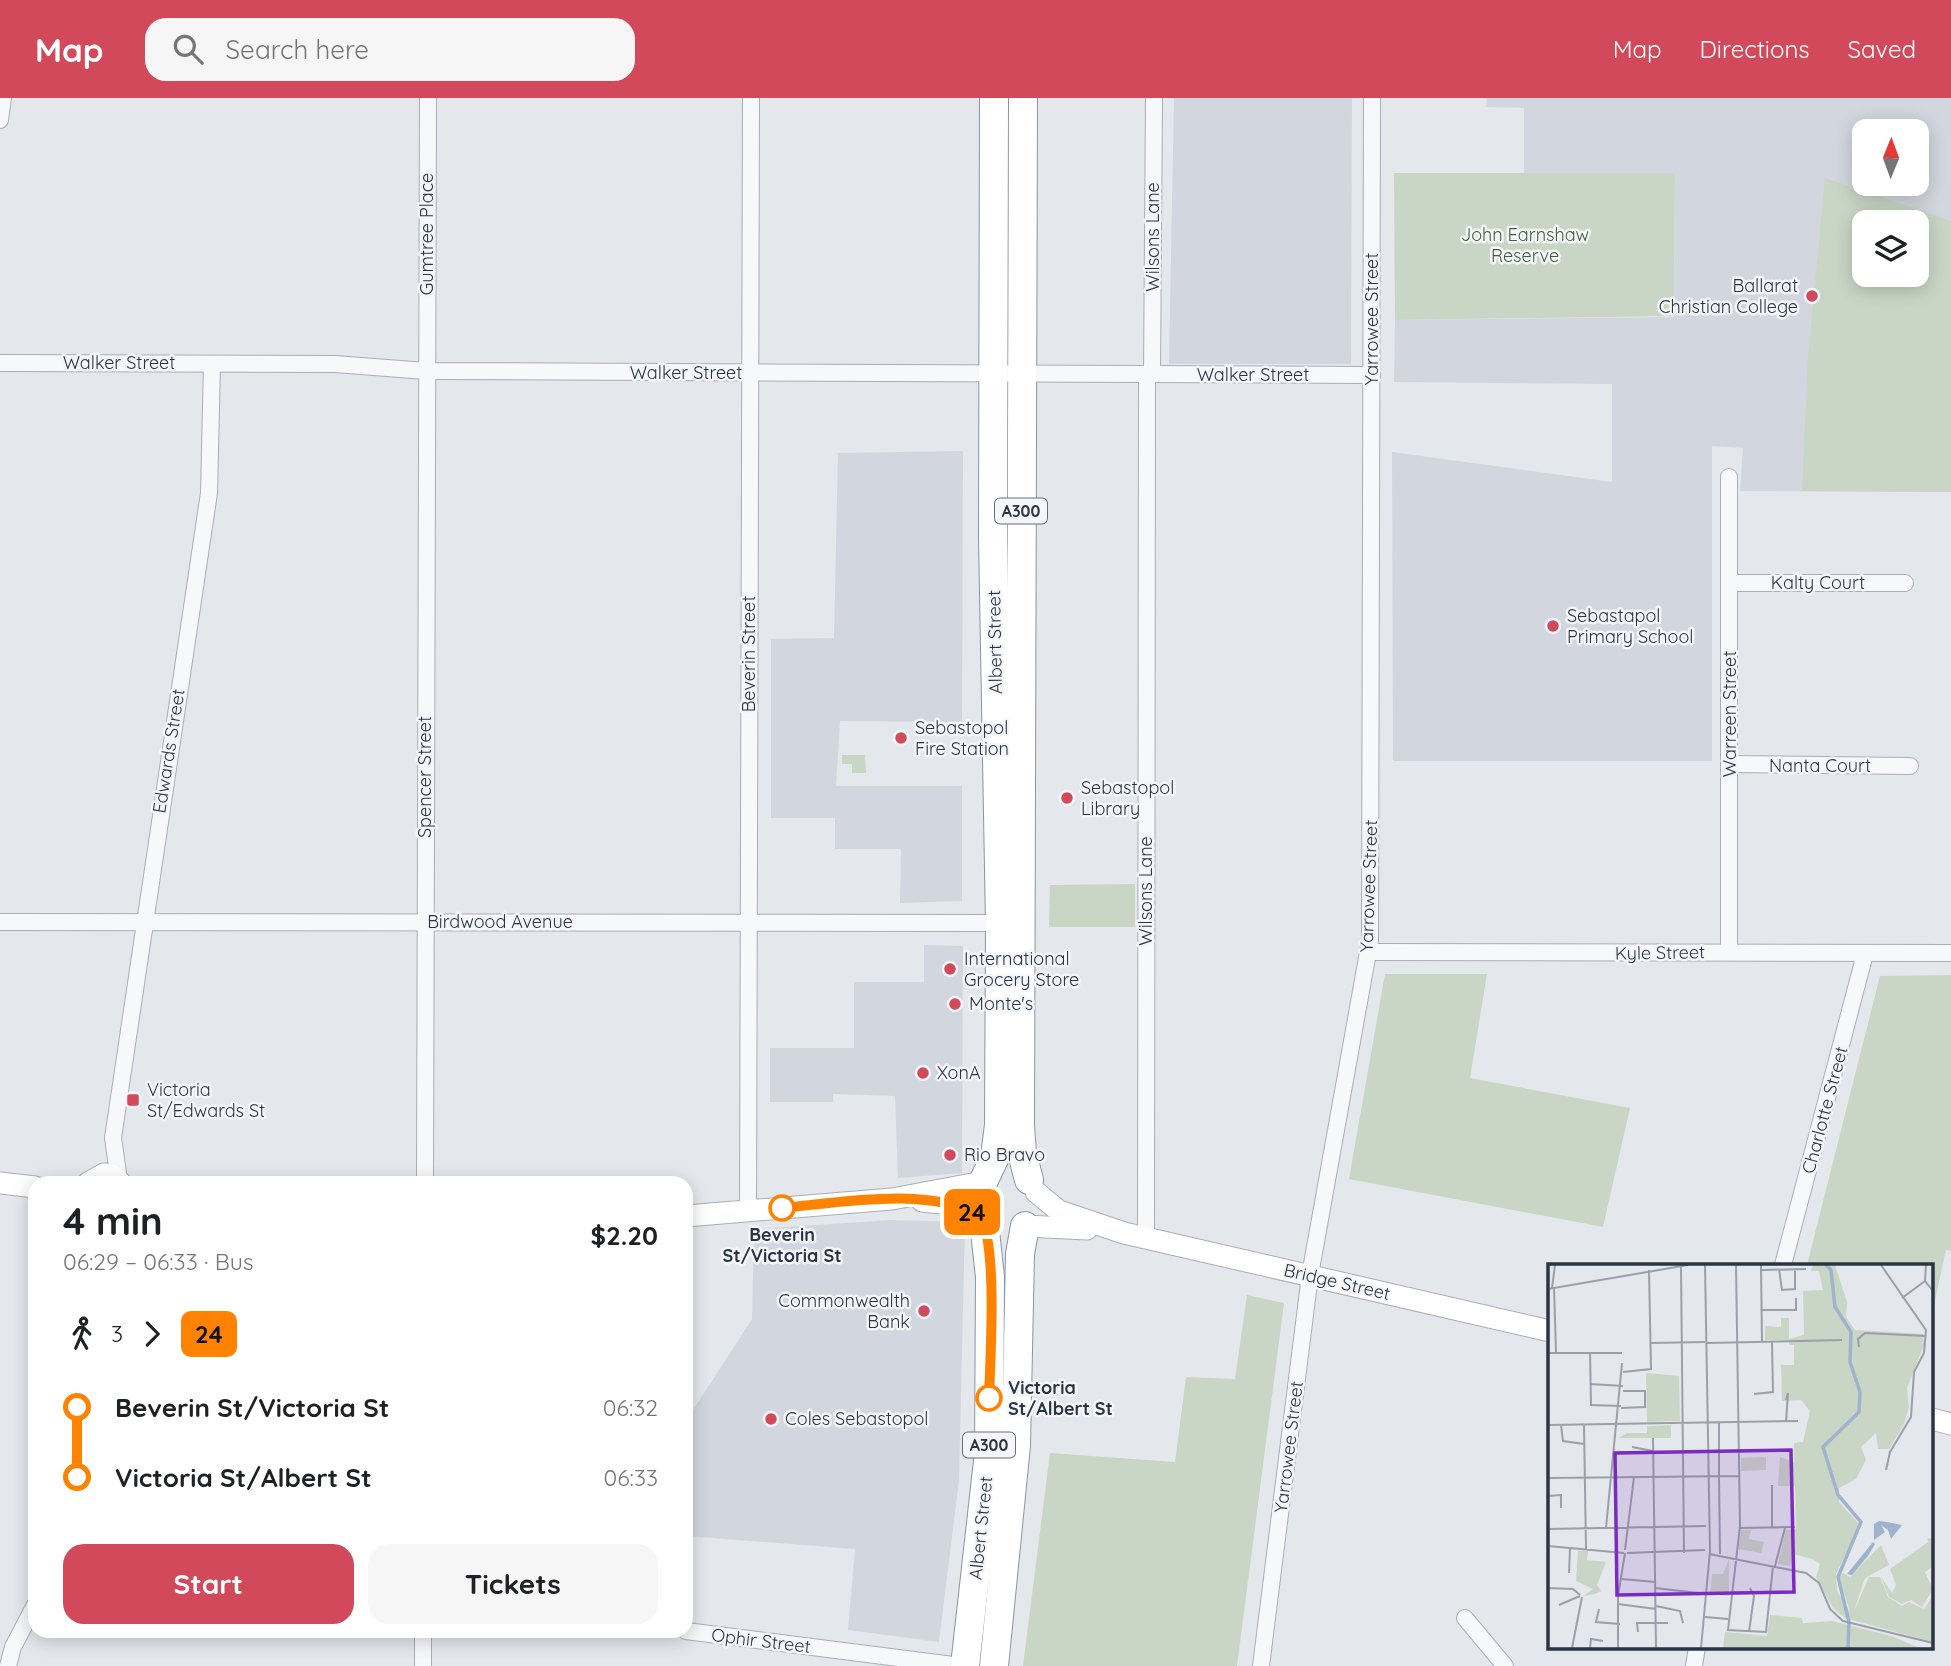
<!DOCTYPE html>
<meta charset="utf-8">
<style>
:root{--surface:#fff;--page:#f6f6f6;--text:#202124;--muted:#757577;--accent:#d1495b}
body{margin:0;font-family:Quicksand,sans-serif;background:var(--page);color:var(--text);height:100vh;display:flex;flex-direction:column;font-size:26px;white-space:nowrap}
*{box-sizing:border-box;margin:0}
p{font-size:23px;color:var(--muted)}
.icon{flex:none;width:38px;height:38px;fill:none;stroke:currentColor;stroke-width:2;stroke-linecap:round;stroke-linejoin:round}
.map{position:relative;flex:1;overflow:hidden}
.side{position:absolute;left:28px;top:1078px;width:665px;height:462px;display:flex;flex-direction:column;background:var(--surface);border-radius:21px;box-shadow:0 4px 18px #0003}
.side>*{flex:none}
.badge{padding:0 14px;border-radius:10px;font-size:24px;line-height:46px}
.needle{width:46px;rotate:1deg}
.fabs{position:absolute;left:1852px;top:21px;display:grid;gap:14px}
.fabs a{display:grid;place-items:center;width:77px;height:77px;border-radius:14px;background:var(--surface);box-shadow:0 4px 18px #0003;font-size:35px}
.map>.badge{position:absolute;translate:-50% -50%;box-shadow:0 0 0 4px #fff}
.legs{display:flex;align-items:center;gap:10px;height:77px;padding:0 35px;font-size:23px}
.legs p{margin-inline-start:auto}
.summary{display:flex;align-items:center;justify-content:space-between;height:119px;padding:0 35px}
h1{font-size:38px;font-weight:700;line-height:52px}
.action{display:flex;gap:14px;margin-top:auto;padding:14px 35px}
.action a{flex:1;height:80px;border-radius:21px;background:var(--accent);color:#fff;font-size:28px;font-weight:700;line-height:80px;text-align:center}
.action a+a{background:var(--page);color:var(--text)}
ul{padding:0 35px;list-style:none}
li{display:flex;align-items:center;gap:24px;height:70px;font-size:26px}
li i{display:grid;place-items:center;width:10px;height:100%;margin:0 9px;background:currentColor}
li i::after{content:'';width:18px;height:18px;margin:-9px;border:5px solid;border-radius:50%;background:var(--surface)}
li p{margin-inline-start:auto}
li:first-child i{background:linear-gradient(#0000 50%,currentColor 0)}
li:last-child i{background:linear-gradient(currentColor 50%,#0000 0)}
header{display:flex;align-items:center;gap:42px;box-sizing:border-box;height:98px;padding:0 35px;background:var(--accent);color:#fff}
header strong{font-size:33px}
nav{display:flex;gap:38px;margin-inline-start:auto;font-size:24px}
.search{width:490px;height:63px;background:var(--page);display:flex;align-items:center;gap:18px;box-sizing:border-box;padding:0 24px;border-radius:21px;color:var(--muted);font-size:26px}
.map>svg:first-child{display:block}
.built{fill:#d2d6de;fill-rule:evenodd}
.green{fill:#c9d6c5;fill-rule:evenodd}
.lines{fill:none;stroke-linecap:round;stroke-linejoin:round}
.street-casing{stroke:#a9aeb7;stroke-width:18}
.secondary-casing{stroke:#a9aeb7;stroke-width:23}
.highway-casing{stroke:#8b94a3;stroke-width:30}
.street{stroke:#f7f8fa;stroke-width:16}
.secondary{stroke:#fff;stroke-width:21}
.highway{stroke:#fff;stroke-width:28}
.line-1-casing{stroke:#fff;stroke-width:16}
.line-1{stroke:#ff8200;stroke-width:10}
.poi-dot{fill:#d1495b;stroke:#f4f6f9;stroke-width:2.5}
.stop-1-dot{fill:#fff;stroke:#ff8200;stroke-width:3.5}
.labels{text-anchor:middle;stroke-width:5;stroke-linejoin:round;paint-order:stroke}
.shield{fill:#f4f6f9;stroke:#676e7b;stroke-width:2}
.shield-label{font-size:16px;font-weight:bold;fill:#2b3445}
.street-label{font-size:18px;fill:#2b3445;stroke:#f4f6f9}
.park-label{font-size:18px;fill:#3f6138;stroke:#f4f6f9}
.poi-label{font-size:18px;fill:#2b3445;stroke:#f4f6f9;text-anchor:start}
.stop-label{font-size:18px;font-weight:bold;fill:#2b3445;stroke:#f4f6f9}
.inset-river{fill:none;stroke:#9fb4cc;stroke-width:3.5}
.inset-road{fill:none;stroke:#9a9fa9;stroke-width:2}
.view{fill:#7b2cbf;fill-opacity:0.15;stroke:#7b2cbf;stroke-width:3.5}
.inset-edge{fill:none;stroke:#2b3445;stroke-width:3.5}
</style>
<header>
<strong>Map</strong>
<div class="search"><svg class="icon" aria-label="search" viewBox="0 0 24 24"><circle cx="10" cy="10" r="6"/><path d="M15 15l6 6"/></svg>Search here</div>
<nav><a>Map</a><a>Directions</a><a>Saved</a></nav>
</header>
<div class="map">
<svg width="1951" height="1568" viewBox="0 0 1951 1568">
<rect width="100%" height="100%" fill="#e4e7ec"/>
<g class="built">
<polygon points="1174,0 1352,0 1351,266 1169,266"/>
<path d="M1487 0H1951V394L1740 393 1743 350 1712 348V663H1393L1392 354 1612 384V286L1394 284 1395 222 1674 219 1675 75H1524V10L1486 9ZM1864 33H1916V86H1864ZM1864 124H1916V177H1864Z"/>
<polygon points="963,353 962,624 840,623 836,688 962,688 962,803 900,805 901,751 835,751 835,720 771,720 771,541 834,540 838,355"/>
<polygon points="924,847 963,848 962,1075 898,1080 895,998 833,996 833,1004 770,1004 770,950 854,950 854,884 924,884"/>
<polygon points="892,1122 965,1124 959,1382 939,1544 848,1532 855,1451 686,1438 686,1323 752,1221 754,1131"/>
</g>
<g class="green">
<polygon points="1394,75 1675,75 1674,218 1395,222"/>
<path d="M1825 80 1951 123V394L1802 393 1808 259ZM1864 124H1916V177H1864Z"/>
<polygon points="842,657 865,657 866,675 852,675 852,666 842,666"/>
<polygon points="1135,786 1135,829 1049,829 1050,787"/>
<polygon points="1385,876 1487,876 1470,980 1630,1010 1603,1129 1349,1081"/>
<polygon points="1951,877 1951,1153 1946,1152 1932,1216 1932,1167 1807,1167 1880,878"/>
<polygon points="1247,1197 1284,1205 1237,1568 1023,1568 1050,1355 1175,1364 1186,1279 1235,1281"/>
</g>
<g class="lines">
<defs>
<g id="street">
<polyline points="0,22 3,0"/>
<polyline points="0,265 335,266 426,273 1372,277"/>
<polyline points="1152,277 1154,0"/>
<polyline points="1730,485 1905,485"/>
<polyline points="1730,666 1910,668"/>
<polyline points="0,824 1000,825"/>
<polyline points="1369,854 1951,855"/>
<polyline points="1729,854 1729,379"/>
<polyline points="119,1082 113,1040 209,395 212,266"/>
<polyline points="425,1085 428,0"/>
<polyline points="748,1113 751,0"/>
<polyline points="1146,1141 1147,277"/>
<polyline points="1783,1167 1865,856"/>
<polyline points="1465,1520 1505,1568"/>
<polyline points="686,1533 961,1568"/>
<polyline points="8,1568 13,1549 35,1507"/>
<polyline points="423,1568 423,1533"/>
<polyline points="1261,1568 1310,1177 1370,843 1372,0"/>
<polyline points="1694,1568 1697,1549"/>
</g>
<g id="secondary">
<polyline points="0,1085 35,1089"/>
<polyline points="88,1085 104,1076 112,1077 121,1085"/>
<polyline points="1036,1094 1059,1113 1124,1135 1550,1233"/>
<polyline points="922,1103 959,1107 980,1119"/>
<polyline points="686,1118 892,1101 983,1084"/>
<polyline points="1025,1128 1087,1131"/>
<polyline points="1932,1321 1951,1326"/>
</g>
<g id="highway">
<polyline points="1023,0 1020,1028 1022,1055 1029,1082"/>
<polyline points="983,1084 995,1059 999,1027 1000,825 993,440 994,0"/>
<polyline points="965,1568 989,1354 990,1179 984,1124"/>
<polyline points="994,1568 1016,1347 1020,1156 1025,1128"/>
</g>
</defs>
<use href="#street" class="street-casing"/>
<use href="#secondary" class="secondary-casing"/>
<use href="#highway" class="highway-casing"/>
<use href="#street" class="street"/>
<use href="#secondary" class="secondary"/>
<use href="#highway" class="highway"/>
</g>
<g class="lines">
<defs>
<path id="line-1" d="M782 1110C837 1105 932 1087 980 1119 998 1145 990 1263 989 1300"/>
</defs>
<use href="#line-1" class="line-1-casing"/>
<use href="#line-1" class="line-1"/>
</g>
<g class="poi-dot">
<circle cx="1812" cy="198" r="7"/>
<circle cx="1553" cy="528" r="7"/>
<circle cx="901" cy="640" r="7"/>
<circle cx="1067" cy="700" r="7"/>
<circle cx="950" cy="871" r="7"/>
<circle cx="955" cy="906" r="7"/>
<circle cx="923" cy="975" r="7"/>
<rect x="126" y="995" width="14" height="14" rx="3.5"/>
<circle cx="950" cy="1057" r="7"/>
<circle cx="924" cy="1213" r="7"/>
<circle cx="771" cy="1321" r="7"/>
</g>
<g class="stop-1-dot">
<circle cx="782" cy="1110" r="12"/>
<circle cx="989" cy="1300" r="12"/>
</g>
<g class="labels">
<g class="shield">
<rect x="995" y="400.5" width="52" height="25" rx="5"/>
<rect x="963" y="1334.5" width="52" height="25" rx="5"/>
</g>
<g class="shield-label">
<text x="1021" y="419">A300</text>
<text x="989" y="1353">A300</text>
</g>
<g class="street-label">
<text transform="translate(427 136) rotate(-90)" y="6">Gumtree Place</text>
<text transform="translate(1153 139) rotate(-90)" y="6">Wilsons Lane</text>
<text transform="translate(1372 221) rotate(-90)" y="6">Yarrowee Street</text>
<text x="119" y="271">Walker Street</text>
<text x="686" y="281">Walker Street</text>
<text x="1253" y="283">Walker Street</text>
<text x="1818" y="491">Kalty Court</text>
<text transform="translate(995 544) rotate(-91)" y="6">Albert Street</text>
<text transform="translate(749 556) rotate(-90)" y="6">Beverin Street</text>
<text transform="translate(1730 616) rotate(-90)" y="6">Warreen Street</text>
<text transform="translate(169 653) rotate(-81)" y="6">Edwards Street</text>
<text x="1820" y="674">Nanta Court</text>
<text transform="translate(425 679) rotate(-90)" y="6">Spencer Street</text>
<text transform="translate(1369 788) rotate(-88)" y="6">Yarrowee Street</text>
<text transform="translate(1146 793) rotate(-90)" y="6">Wilsons Lane</text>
<text x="500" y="830">Birdwood Avenue</text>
<text transform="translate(1660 855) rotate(-1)" y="6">Kyle Street</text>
<text transform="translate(1825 1012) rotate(-75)" y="6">Charlotte Street</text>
<text transform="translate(1337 1184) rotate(13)" y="6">Bridge Street</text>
<text transform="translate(1289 1349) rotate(-83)" y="6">Yarrowee Street</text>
<text transform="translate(981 1430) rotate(-84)" y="6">Albert Street</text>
<text transform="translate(761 1543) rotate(7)" y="6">Ophir Street</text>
</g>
<g class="park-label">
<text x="1525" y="143">John Earnshaw<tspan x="1525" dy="21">Reserve</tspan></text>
</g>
<g class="poi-label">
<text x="1798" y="194" text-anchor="end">Ballarat<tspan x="1798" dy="21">Christian College</tspan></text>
<text x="1567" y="524">Sebastapol<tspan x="1567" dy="21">Primary School</tspan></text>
<text x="915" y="636">Sebastopol<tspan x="915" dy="21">Fire Station</tspan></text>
<text x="1081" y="696">Sebastopol<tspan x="1081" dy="21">Library</tspan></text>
<text x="964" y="867">International<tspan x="964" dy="21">Grocery Store</tspan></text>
<text x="969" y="912">Monte's</text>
<text x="937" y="981">XonA</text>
<text x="147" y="998">Victoria<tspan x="147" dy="21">St/Edwards St</tspan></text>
<text x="964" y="1063">Rio Bravo</text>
<text x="910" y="1209" text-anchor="end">Commonwealth<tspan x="910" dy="21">Bank</tspan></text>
<text x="785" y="1327">Coles Sebastopol</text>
</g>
<g class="stop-label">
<text x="782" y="1143">Beverin<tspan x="782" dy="21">St/Victoria St</tspan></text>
<text x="1008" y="1296" text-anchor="start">Victoria<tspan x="1008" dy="21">St/Albert St</tspan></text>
</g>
</g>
<g transform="translate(1548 1166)">
<rect width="385" height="385" fill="#e4e7ec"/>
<path d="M265 1H287L299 38 298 53 307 66 375 70 376 81 359 124 361 143 356 160 341 185H330L328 169 313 183 318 196 308 215 291 224V238L312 261 288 310 289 327 302 348 291 312 295 309 302 313 333 281 341 301 317 314 306 347 321 313H332L340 333 354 342 361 338 376 345 385 332V378L297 354 285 344 268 313 272 300 264 295 245 290 242 302 230 300 238 266 248 265 247 222H230L232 193 246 198V179L255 178 262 147 253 136 234 137 233 101H246V81H241V76H217V62L233 63V54H241V75L256 71 255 27 275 26 271 7H263ZM98 109 131 112 132 157 99 158ZM123 161V174H71L79 169H99V162ZM218 193V206L193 207V194ZM193 266H203L201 275 216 278 213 289 190 285ZM379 274 385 275V302L377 308 385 325 374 343 363 336 354 340 341 333 333 313 344 329 348 321 342 305 380 278ZM30 287H40L39 296 58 298 49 321 53 327 47 330 35 332 45 325 28 317ZM181 295V332L162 330 164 310H175ZM222 351 254 354 255 359 284 357 343 372 372 384H175L177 368 219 372Z" fill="#c9d6c5"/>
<path d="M331 257 339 258 354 261 343 275 340 266 333 261 337 268 326 276V260ZM325 278 327 280 320 292 304 311 299 310Z" fill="#9fb4cc"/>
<path class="inset-river" d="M278 1 283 6 287 43 303 68 302 98 312 128 311 148 275 183 290 231 313 258 290 313 301 358 300 384"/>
<path class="inset-road" d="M188 1 192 262 180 366 218 368 225 302M213 1 214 78M333 1 378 66 376 89 366 108 363 153 342 188 338 206M378 1 377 17 385 27M133 3 136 289M231 5 234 26 247 25V5M214 6 258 5M6 23 8 88M4 24 7 1M0 25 140 1M354 34 377 17M214 46H248V34M102 79 157 78M159 79 294 76M311 83 310 75 317 69 378 72M42 88 43 141 73 142M0 89H74M75 108 103 105 101 6M42 120 75 122M206 130 225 128 224 78M238 136 240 129 238 158M73 144 97 143V127H75M171 159V212M0 161 250 157M13 161 15 177 36 180M36 161 38 285M105 174 108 384M84 183 105 187M171 212 172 290M0 214 191 212M224 221V264M0 232 13 231V244M58 264 74 99M192 264 247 263M0 265 158 262M0 282 76 289M77 286 86 213M79 289 157 286M161 290 258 309 271 319 282 345 295 357 385 379M227 302 237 264M21 309 22 284M74 315 107 318M0 324 25 325 32 331M107 324 159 330M70 340 108 345M11 341 32 332M108 342 132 347 135 359M51 345 48 358 72 360M157 353 180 355M90 368 89 359H120M201 368 206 332 202 324M24 384 34 333M42 384 43 375 55 377M70 384V332L77 289M153 384 162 287 157 1"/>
<path class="view" d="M243 186 246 328 69 331 67 189Z"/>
<rect width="385" height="385" class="inset-edge"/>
</g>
</svg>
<div class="fabs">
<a><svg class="needle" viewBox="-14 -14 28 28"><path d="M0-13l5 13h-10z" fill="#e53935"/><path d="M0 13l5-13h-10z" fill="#757577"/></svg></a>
<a><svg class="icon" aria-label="layers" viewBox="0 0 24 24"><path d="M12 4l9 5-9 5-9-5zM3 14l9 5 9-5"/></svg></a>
</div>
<b class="badge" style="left:972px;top:1114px;background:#ff8200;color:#111">24</b>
<section class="side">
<div class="summary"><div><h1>4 min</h1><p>06:29 – 06:33 · Bus</p></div><b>$2.20</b></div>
<div class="legs"><svg class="icon" aria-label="walk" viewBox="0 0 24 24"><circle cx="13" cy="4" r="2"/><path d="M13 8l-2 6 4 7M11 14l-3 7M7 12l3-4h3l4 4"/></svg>3<svg class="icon" aria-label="forward" viewBox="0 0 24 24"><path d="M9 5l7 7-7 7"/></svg><b class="badge" style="background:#ff8200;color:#111">24</b></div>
<ul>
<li><i style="color:#ff8200"></i><b>Beverin St/Victoria St</b><p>06:32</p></li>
<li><i style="color:#ff8200"></i><b>Victoria St/Albert St</b><p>06:33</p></li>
</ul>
<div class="action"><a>Start</a><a>Tickets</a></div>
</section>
</div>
